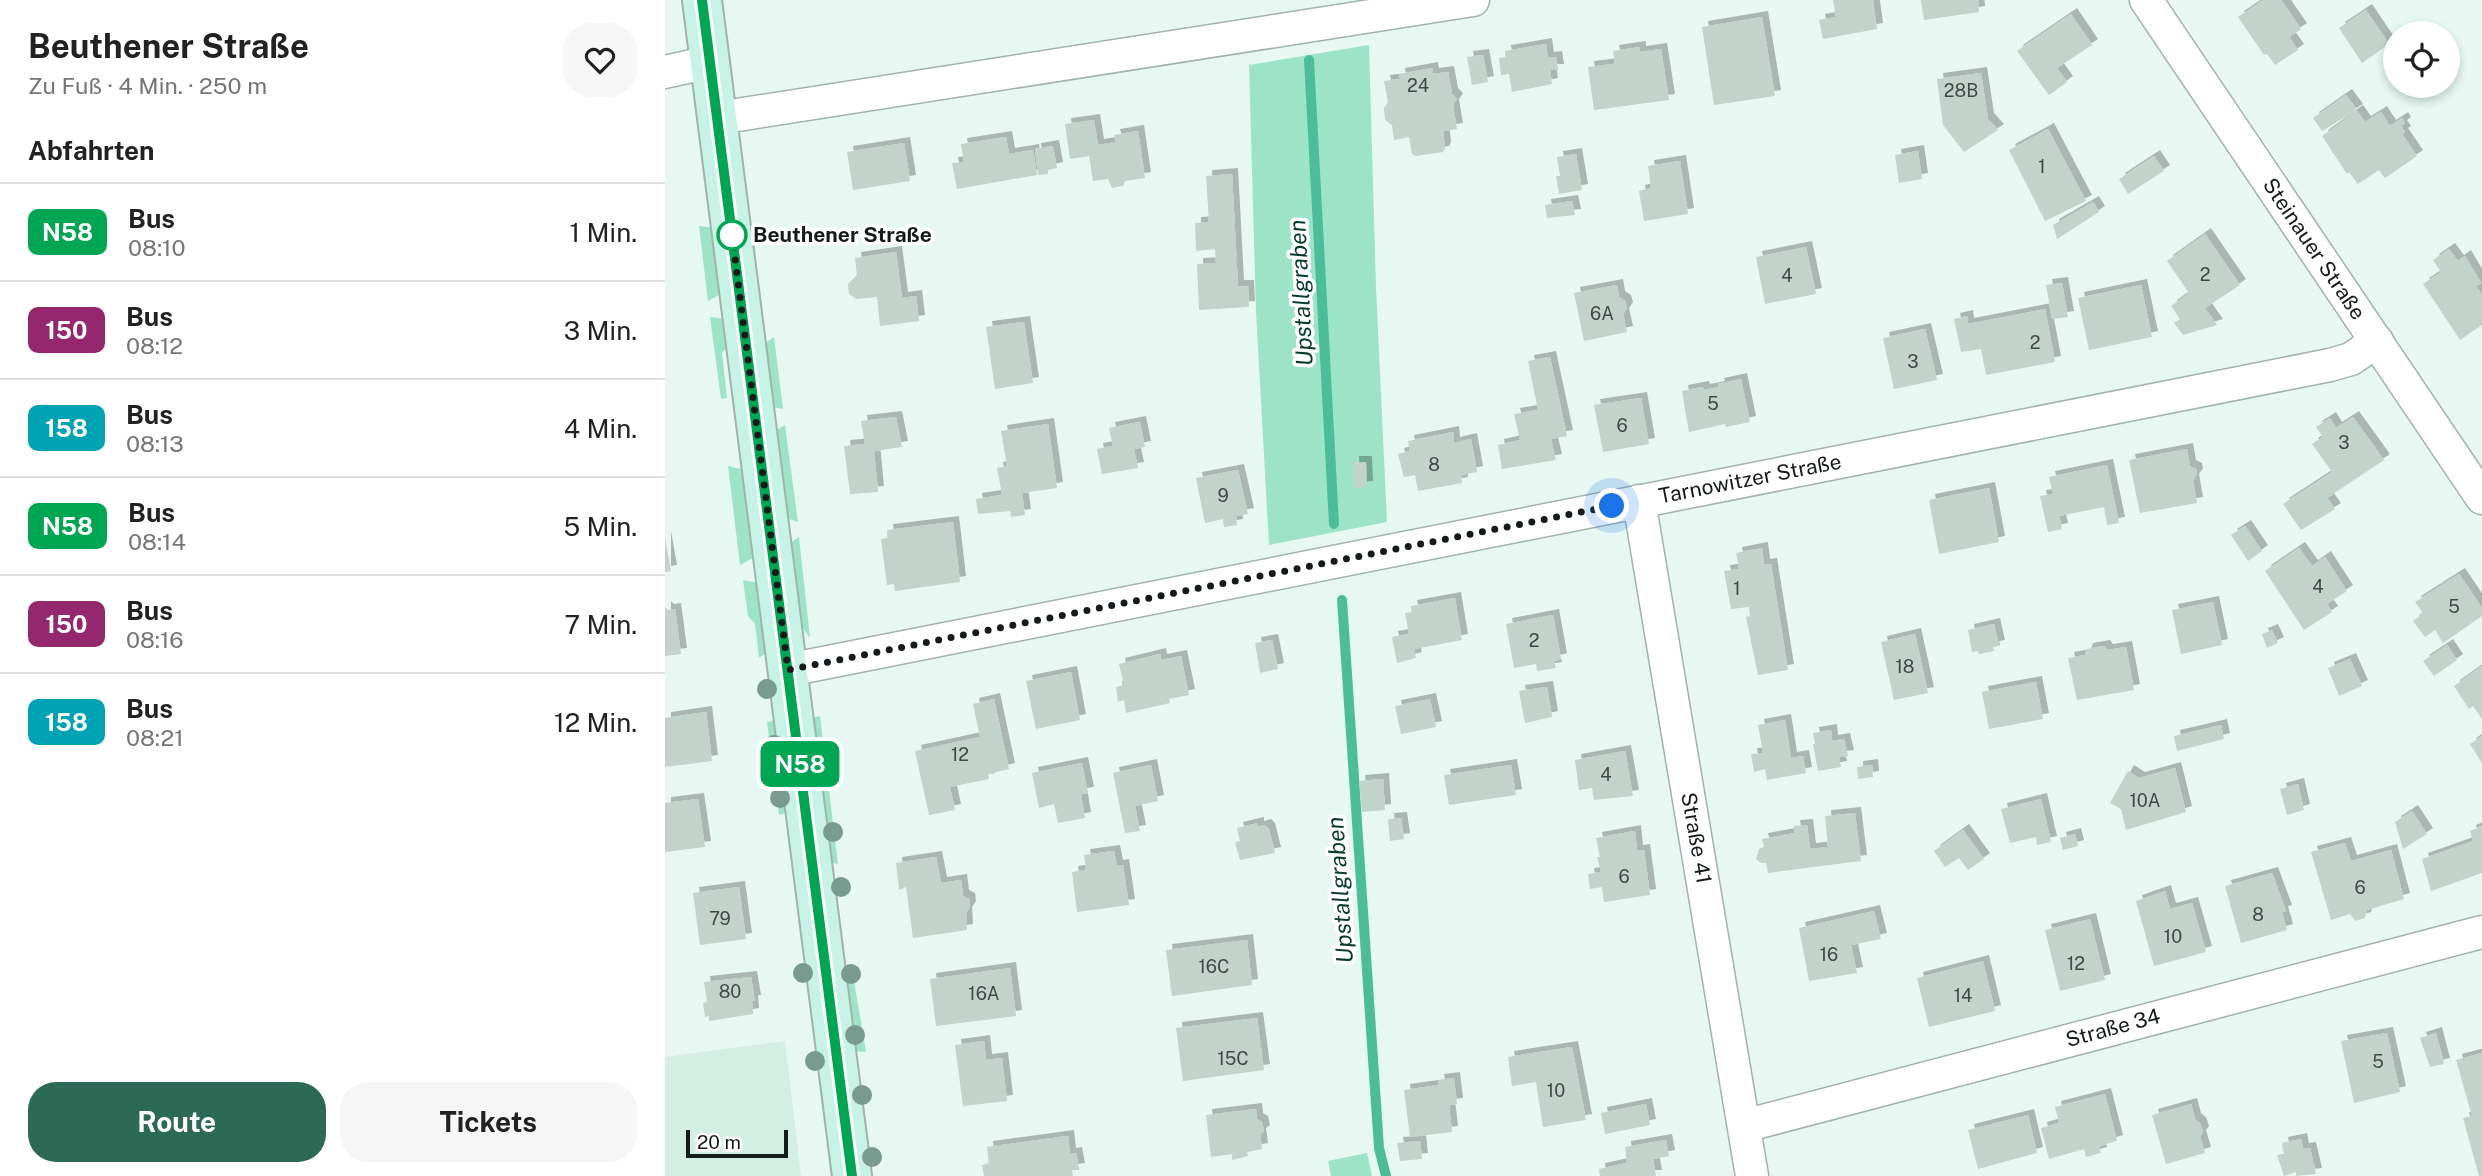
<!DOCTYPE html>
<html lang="de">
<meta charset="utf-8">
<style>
:root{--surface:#fff;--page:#f6f6f6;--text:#222;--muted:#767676;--line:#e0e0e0;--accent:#2d6a56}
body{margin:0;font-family:"Public Sans",sans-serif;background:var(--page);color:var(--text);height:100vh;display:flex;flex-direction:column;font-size:26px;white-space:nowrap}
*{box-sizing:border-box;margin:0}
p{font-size:23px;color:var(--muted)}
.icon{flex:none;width:38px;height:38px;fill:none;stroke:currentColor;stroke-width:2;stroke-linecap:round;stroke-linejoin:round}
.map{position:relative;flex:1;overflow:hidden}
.details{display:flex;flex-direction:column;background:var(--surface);width:665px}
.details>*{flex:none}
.badge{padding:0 14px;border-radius:10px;font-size:24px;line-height:46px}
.fabs{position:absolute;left:1718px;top:21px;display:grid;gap:14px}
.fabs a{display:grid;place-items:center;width:77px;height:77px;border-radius:50%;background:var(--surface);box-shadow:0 4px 10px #0003;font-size:35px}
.scale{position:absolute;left:21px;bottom:18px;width:102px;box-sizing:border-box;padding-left:7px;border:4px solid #151b19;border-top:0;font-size:19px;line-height:24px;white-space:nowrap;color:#151b19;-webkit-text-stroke:5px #fff;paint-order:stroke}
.you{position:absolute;width:35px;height:35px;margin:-18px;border:5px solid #fff;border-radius:50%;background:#1a73e8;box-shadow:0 0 0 10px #1a73e833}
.map>.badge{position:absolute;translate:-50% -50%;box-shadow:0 0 0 4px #fff}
h2{padding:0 28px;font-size:26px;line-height:63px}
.round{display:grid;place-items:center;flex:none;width:74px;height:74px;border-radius:28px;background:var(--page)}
.headline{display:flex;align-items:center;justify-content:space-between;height:119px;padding:0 28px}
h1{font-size:33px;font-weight:700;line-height:52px}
.primary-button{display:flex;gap:14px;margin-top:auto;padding:14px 28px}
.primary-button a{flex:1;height:80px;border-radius:28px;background:var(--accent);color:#fff;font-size:28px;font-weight:700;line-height:80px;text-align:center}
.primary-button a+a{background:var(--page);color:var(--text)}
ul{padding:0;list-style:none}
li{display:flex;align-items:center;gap:21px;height:98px;padding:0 28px;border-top:2px solid var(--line)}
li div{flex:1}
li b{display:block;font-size:26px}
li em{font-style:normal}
li .badge{min-width:77px;font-weight:700;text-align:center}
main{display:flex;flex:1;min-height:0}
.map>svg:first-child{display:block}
.built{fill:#d3eee3}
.green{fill:#9de3c8}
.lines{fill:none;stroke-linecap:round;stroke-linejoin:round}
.stream{stroke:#4bbe99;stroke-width:10}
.building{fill:#c2d3cb;filter:url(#shadow)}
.minor-casing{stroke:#a2b3ac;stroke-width:35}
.secondary-casing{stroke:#a2b3ac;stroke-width:42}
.minor{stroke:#fff;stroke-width:32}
.secondary{stroke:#c7f3e6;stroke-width:38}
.tree{fill:#799b8f}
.line-casing{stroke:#fff;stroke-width:16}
.line{stroke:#00a651;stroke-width:10}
.walk{stroke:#151b19;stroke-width:7;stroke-dasharray:0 12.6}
.stop-dot{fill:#fff;stroke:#00a651;stroke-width:3.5}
.labels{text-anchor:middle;stroke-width:7;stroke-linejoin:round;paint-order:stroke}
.number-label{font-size:18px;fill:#404946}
.stop-label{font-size:21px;font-weight:bold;fill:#151b19;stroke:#fff;text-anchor:start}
.street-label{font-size:21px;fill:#151b19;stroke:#fff}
.water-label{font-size:23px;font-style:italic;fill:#073b2c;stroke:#fff}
</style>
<main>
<section class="details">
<div class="headline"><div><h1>Beuthener Straße</h1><p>Zu Fuß · 4 Min. · 250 m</p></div><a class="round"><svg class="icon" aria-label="heart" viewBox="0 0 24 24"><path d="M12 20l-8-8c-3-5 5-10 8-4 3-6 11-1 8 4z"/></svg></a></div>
<h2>Abfahrten</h2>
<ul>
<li><span class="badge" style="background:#00a651;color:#fff">N58</span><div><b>Bus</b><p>08:10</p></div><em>1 Min.</em></li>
<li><span class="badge" style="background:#95276e;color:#fff">150</span><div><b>Bus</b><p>08:12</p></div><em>3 Min.</em></li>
<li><span class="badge" style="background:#00a3b4;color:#fff">158</span><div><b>Bus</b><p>08:13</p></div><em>4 Min.</em></li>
<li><span class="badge" style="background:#00a651;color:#fff">N58</span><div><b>Bus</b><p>08:14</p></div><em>5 Min.</em></li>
<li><span class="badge" style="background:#95276e;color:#fff">150</span><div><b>Bus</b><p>08:16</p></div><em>7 Min.</em></li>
<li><span class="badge" style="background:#00a3b4;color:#fff">158</span><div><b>Bus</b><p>08:21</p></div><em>12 Min.</em></li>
</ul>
<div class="primary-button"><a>Route</a><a>Tickets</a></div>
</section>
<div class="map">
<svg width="1817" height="1176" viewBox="0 0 1817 1176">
<defs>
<filter id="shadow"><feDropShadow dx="6" dy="-6" stdDeviation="0" flood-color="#0004"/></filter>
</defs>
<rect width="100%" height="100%" fill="#e6f8f1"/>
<polygon class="built" points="120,1041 136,1176 0,1176 0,1057"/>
<g class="green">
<polygon points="704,45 711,288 722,522 604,545 591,311 584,65"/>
<polygon points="34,226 51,228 59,292 43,301"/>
<polygon points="45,317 61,319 65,343 57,353 62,398 56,399"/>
<polygon points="109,337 118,409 107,407 99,344"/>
<polygon points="120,425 133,522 121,518 110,431"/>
<polygon points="63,466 76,469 81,476 90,557 75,565"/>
<polygon points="134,537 145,638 133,621 124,544"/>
<polygon points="78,580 94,583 101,653 94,658 90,624 83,616"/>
<polygon points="155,716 173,864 160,861 141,719"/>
<polygon points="112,720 123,812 114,815 102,722"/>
<polygon points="187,969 201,1052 187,1051 175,970"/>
<polygon points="702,1153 707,1176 666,1176 663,1161"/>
</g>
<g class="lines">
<g class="stream">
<polyline points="644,60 669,524"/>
<polyline points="677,600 714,1148 721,1176"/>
</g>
</g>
<g class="building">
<polygon points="1168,0 1208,0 1212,29 1158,39 1154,20 1171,17"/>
<polygon points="1256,0 1313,0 1314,12 1259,20"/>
<polygon points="1598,0 1616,0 1636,29 1624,37 1633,50 1610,65 1602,54 1599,55 1573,17"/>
<polygon points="1701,10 1724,44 1697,63 1674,28"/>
<polygon points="1406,14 1427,45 1392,68 1402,82 1384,95 1352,51"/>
<polygon points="1097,17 1110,96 1049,105 1037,27"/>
<polygon points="881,44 883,58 891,57 893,70 885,70 887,84 847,92 844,74 836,75 834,58 841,57 840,51"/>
<polygon points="975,47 975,52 996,49 1004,100 929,110 923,67 948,64 950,62 948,51"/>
<polygon points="818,55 823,82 807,85 802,57"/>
<polygon points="767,68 768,74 783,72 787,94 792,99 788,105 792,129 778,131 780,148 778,152 751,156 747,154 744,137 729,140 727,125 720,120 719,108 723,102 719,81 735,79 734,74"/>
<polygon points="1316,73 1323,119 1333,130 1299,152 1278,125 1272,79"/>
<polygon points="1681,95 1692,110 1657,131 1648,118"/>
<polygon points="1692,111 1700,122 1716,112 1725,126 1737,118 1740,123 1736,126 1740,132 1737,134 1752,156 1720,178 1714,170 1693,184 1684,172 1682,174 1657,136"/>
<polygon points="429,120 433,145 451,142 449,135 473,131 480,178 460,181 458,186 447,188 443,179 428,181 424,156 405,159 400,124"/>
<polygon points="1383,129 1421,201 1380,221 1344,150"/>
<polygon points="341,137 344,154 368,150 372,175 292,189 287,163 299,162 296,144"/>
<polygon points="239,143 245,181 188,190 182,152"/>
<polygon points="388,146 392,168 383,170 383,174 373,175 370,149"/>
<polygon points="1253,151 1257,179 1234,183 1230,155"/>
<polygon points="911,154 917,190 894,194 891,176 895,176 892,157"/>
<polygon points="1489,156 1499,171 1463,194 1454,179"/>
<polygon points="1015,161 1023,214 979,221 974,191 986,188 983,166"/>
<polygon points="567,174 573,286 583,286 584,307 534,310 532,264 551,263 550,249 531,251 530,223 544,222 541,176"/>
<polygon points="907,201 910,215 882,218 880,205"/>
<polygon points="1428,202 1434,212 1392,239 1388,225"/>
<polygon points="1540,234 1575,285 1540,308 1552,325 1518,335 1509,323 1515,319 1506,306 1524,293 1502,261"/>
<polygon points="1141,247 1151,294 1100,304 1091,257"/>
<polygon points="1784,249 1793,261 1800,256 1816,283 1811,286 1817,295 1817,325 1795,340 1758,284 1776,272 1768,260"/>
<polygon points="231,252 237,298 251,296 254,321 215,326 212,297 191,299 184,294 183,284 192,275 190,258"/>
<polygon points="1397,283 1403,317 1387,319 1381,285"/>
<polygon points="952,285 954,297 960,301 962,308 958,314 962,332 919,341 909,293"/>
<polygon points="1476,285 1487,337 1424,350 1413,298"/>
<polygon points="1380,309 1390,362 1321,375 1316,349 1296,352 1289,319 1302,316 1303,324"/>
<polygon points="359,322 368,383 330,389 321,327"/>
<polygon points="1260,329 1272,380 1229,389 1218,338"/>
<polygon points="885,357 902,436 886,439 891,460 837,469 833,445 855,440 849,414 873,410 863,361"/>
<polygon points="1076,379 1085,422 1061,427 1060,424 1024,432 1017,391 1038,387 1039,390 1054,387 1053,384"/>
<polygon points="976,398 984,444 938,452 929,405"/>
<polygon points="231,417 237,447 209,451 213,492 185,494 179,446 200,444 196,421"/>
<polygon points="1688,417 1719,460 1662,498 1670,509 1636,530 1618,504 1667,472 1647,444 1658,437 1651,427 1665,418 1671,428"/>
<polygon points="475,422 480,447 469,449 473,468 437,474 432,449 448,446 444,428"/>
<polygon points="383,424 392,488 357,493 360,515 346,517 345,511 313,514 311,499 337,495 332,468 342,466 336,431"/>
<polygon points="788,432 789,443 806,439 812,472 796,475 797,483 753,491 750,475 739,477 733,454 745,451 743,441"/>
<polygon points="1522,449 1525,466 1531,469 1532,474 1528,480 1532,503 1475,513 1464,460"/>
<polygon points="688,462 701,462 702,487 689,488"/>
<polygon points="1442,465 1454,523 1442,525 1439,507 1394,516 1397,529 1383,532 1375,496 1388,494 1384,477"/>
<polygon points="573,470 583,514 571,516 572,525 559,527 558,519 540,523 531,478"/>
<polygon points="1324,488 1334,542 1274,554 1264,500"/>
<polygon points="288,522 295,582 230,591 229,584 222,585 216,539 223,538 222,530"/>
<polygon points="1580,526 1597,551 1583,561 1566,535"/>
<polygon points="0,537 6,571 0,572"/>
<polygon points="1097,548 1099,565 1106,564 1123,670 1093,675 1081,617 1085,616 1084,607 1066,609 1059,571 1074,569 1071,553"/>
<polygon points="1634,548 1647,566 1660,557 1682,591 1662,604 1667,612 1639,630 1600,571"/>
<polygon points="1794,574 1817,608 1817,616 1778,643 1770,630 1760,637 1748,621 1758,613 1750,602"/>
<polygon points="790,598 797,640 749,649 751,658 732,663 727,637 744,634 740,613 747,612 746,606"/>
<polygon points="1548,602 1557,645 1516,654 1507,610"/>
<polygon points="0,607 3,610 10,609 16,654 0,656"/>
<polygon points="888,615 896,659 889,661 891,668 872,671 871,664 849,668 841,624"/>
<polygon points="1329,624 1334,646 1328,647 1329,651 1314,654 1313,651 1307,652 1303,630"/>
<polygon points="1607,630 1613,643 1602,648 1597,634"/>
<polygon points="1250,634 1263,693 1229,700 1216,642"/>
<polygon points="607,640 613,669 595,673 590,643"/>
<polygon points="1782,645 1792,660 1769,676 1758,661"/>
<polygon points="1439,646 1442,650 1461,647 1469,690 1412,700 1403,658 1420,655 1422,649"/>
<polygon points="495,654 496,660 516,656 524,695 504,699 505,703 461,713 459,700 453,702 451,687 459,685 454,664"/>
<polygon points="1685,659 1697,686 1674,696 1663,668"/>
<polygon points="1817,666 1817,719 1808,706 1804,709 1789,686"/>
<polygon points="406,672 415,720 371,729 361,681"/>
<polygon points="1371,682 1378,719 1324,729 1317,692"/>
<polygon points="882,687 887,717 860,723 854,691"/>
<polygon points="329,699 344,769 323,774 324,779 285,787 290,810 264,815 250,751 315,737 308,704"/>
<polygon points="765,699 771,727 736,734 730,706"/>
<polygon points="41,712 47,761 0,767 0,718"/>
<polygon points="1120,720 1126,758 1138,756 1141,773 1102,780 1100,769 1089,772 1086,754 1098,753 1093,725"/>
<polygon points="1556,725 1559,739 1512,751 1509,736"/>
<polygon points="1166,730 1167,741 1179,739 1183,756 1174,757 1176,767 1153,771 1148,744 1150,744 1148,733"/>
<polygon points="1817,736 1817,763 1805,744"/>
<polygon points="960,751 968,796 929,800 927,788 914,790 910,760"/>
<polygon points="417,763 423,793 416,794 420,818 393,823 389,804 374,808 367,773"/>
<polygon points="486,765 493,801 470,806 475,831 460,833 448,773"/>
<polygon points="846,765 851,795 784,805 779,775"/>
<polygon points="1207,765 1208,777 1193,779 1192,767"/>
<polygon points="1510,768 1521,812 1461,830 1456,809 1445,803 1463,771 1474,778"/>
<polygon points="718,779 720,810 697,812 694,781"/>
<polygon points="1633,784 1639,810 1622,815 1615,789"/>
<polygon points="33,799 40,847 0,852 0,803"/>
<polygon points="1376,799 1386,842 1372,845 1371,837 1345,843 1336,809"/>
<polygon points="1747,811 1762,834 1738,849 1730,822"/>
<polygon points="1190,813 1196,861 1103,873 1101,863 1096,863 1091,859 1094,849 1099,847 1097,839 1130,833 1129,826 1142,825 1145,849 1163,847 1160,816"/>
<polygon points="736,818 739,839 725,841 723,819"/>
<polygon points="593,823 593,827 600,825 604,829 610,853 575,860 570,842 575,841 572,828"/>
<polygon points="1817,826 1817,873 1766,891 1757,859 1808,841 1805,831"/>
<polygon points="1298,830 1319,859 1303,870 1294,858 1280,867 1269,851"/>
<polygon points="970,831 972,851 979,850 985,895 939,902 937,887 925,889 923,874 936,872 932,857 935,857 931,838"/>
<polygon points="1410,834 1413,846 1398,850 1395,838"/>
<polygon points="1680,843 1686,861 1726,850 1739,899 1702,910 1700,918 1690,921 1685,914 1666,920 1646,852"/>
<polygon points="449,851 452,866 458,865 464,905 412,912 407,872 421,870 419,855"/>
<polygon points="271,857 276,883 296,880 298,896 304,899 305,907 301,913 302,930 248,938 241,887 234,890 231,863"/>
<polygon points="1607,873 1621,911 1617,912 1622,930 1576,943 1560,886"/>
<polygon points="74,887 81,939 35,945 28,893"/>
<polygon points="1500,891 1505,909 1527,903 1541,952 1489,966 1471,901"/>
<polygon points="1209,911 1216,939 1186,945 1192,973 1144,981 1134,928"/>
<polygon points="1425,919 1440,980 1395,991 1380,930"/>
<polygon points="582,940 587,985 507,996 501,950"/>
<polygon points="1318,961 1330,1011 1264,1027 1252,978"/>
<polygon points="345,968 351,1016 271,1026 265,979"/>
<polygon points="86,977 90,1001 87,1001 88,1014 44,1021 44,1016 40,1017 38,1003 42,1002 39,982"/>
<polygon points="592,1018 599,1070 518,1081 511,1028"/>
<polygon points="1722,1033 1735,1092 1689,1103 1676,1041"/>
<polygon points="1771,1033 1779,1064 1765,1067 1755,1038"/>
<polygon points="319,1041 321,1060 337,1058 342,1101 298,1106 290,1045"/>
<polygon points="907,1047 921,1120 878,1127 871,1082 847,1086 843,1057"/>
<polygon points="1817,1053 1817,1176 1814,1176 1798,1118 1807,1116 1791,1060"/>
<polygon points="789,1078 792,1104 784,1105 787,1132 745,1137 739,1090 774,1085 773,1080"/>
<polygon points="1440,1094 1452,1141 1434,1146 1436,1153 1421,1157 1419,1149 1384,1159 1376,1128 1394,1123 1390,1107"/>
<polygon points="981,1104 985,1125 940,1134 936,1113"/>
<polygon points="1526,1104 1530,1119 1535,1123 1538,1132 1535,1136 1540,1153 1501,1164 1487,1115"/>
<polygon points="591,1109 592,1119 597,1122 599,1131 595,1134 597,1149 582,1152 583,1156 567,1160 567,1154 546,1157 541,1115"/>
<polygon points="1363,1115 1372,1153 1313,1169 1303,1130"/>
<polygon points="403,1136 405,1154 411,1153 414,1169 407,1170 408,1176 319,1176 317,1165 324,1163 322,1147"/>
<polygon points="1636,1139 1638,1149 1645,1148 1651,1174 1631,1176 1631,1172 1619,1176 1612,1155 1619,1154 1617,1143"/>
<polygon points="1001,1140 1004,1156 988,1159 991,1176 935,1176 934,1169 962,1163 960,1147"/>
<polygon points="755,1141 757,1159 735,1161 732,1143"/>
</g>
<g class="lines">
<defs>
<g id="minor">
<polyline points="1481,0 1817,498"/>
<polyline points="0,72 45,62"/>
<polyline points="53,118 808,0"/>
<polyline points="974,501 1087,1176"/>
<polyline points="123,670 1665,365 1686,359 1712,341"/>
<polyline points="1079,1126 1817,932"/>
</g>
<polyline id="secondary" points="37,0 187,1176"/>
</defs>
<use href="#minor" class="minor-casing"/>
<use href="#secondary" class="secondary-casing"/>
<use href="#minor" class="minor"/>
<use href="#secondary" class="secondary"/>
</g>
<g class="tree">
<circle cx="102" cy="689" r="10"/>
<circle cx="109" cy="745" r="10"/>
<circle cx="115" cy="798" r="10"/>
<circle cx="168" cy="832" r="10"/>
<circle cx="176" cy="887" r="10"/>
<circle cx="138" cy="973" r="10"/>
<circle cx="186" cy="974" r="10"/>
<circle cx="190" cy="1035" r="10"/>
<circle cx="150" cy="1061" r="10"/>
<circle cx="197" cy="1095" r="10"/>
<circle cx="207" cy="1157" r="10"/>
</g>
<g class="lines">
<defs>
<polyline id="line" points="37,0 187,1176"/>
</defs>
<use href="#line" class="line-casing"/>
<use href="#line" class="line"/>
<polyline class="walk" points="67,235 123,670 947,506"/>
</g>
<circle class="stop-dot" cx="67" cy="235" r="14"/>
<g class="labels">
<g class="number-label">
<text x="753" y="92">24</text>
<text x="1296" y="97">28B</text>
<text x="1377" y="173">1</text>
<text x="1540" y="281">2</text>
<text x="1122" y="282">4</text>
<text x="937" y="320">6A</text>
<text x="1370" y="349">2</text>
<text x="1248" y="368">3</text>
<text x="1048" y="410">5</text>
<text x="957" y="432">6</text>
<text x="1679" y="449">3</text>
<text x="769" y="471">8</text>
<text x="558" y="502">9</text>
<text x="1653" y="593">4</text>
<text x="1072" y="595">1</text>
<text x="1789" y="613">5</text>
<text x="869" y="647">2</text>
<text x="1240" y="673">18</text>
<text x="295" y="761">12</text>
<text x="941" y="781">4</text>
<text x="1480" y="807">10A</text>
<text x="959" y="883">6</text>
<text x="1695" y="894">6</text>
<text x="1593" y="921">8</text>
<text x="55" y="925">79</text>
<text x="1508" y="943">10</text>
<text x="1164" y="961">16</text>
<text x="1411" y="970">12</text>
<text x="549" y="973">16C</text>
<text x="65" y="998">80</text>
<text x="319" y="1000">16A</text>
<text x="1298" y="1002">14</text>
<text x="568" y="1065">15C</text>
<text x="1713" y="1068">5</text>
<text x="891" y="1097">10</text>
</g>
<g class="stop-label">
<text x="88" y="242">Beuthener Straße</text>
</g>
<g class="street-label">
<text transform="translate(1649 249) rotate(56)" y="7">Steinauer Straße</text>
<text transform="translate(1085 479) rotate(-11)" y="7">Tarnowitzer Straße</text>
<text transform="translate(1031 838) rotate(80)" y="7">Straße 41</text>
<text transform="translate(1448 1028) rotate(-15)" y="7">Straße 34</text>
</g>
<g class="water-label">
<text transform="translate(636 293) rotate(-93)" y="8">Upstallgraben</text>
<text transform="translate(675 890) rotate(-94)" y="8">Upstallgraben</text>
</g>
</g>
</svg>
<div class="fabs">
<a><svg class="icon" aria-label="locate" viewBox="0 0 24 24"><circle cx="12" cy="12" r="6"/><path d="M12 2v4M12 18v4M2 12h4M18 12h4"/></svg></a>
</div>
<div class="scale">20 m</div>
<div class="you" style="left:947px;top:506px"></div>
<b class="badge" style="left:135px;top:764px;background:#00a651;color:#fff">N58</b>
</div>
</main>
